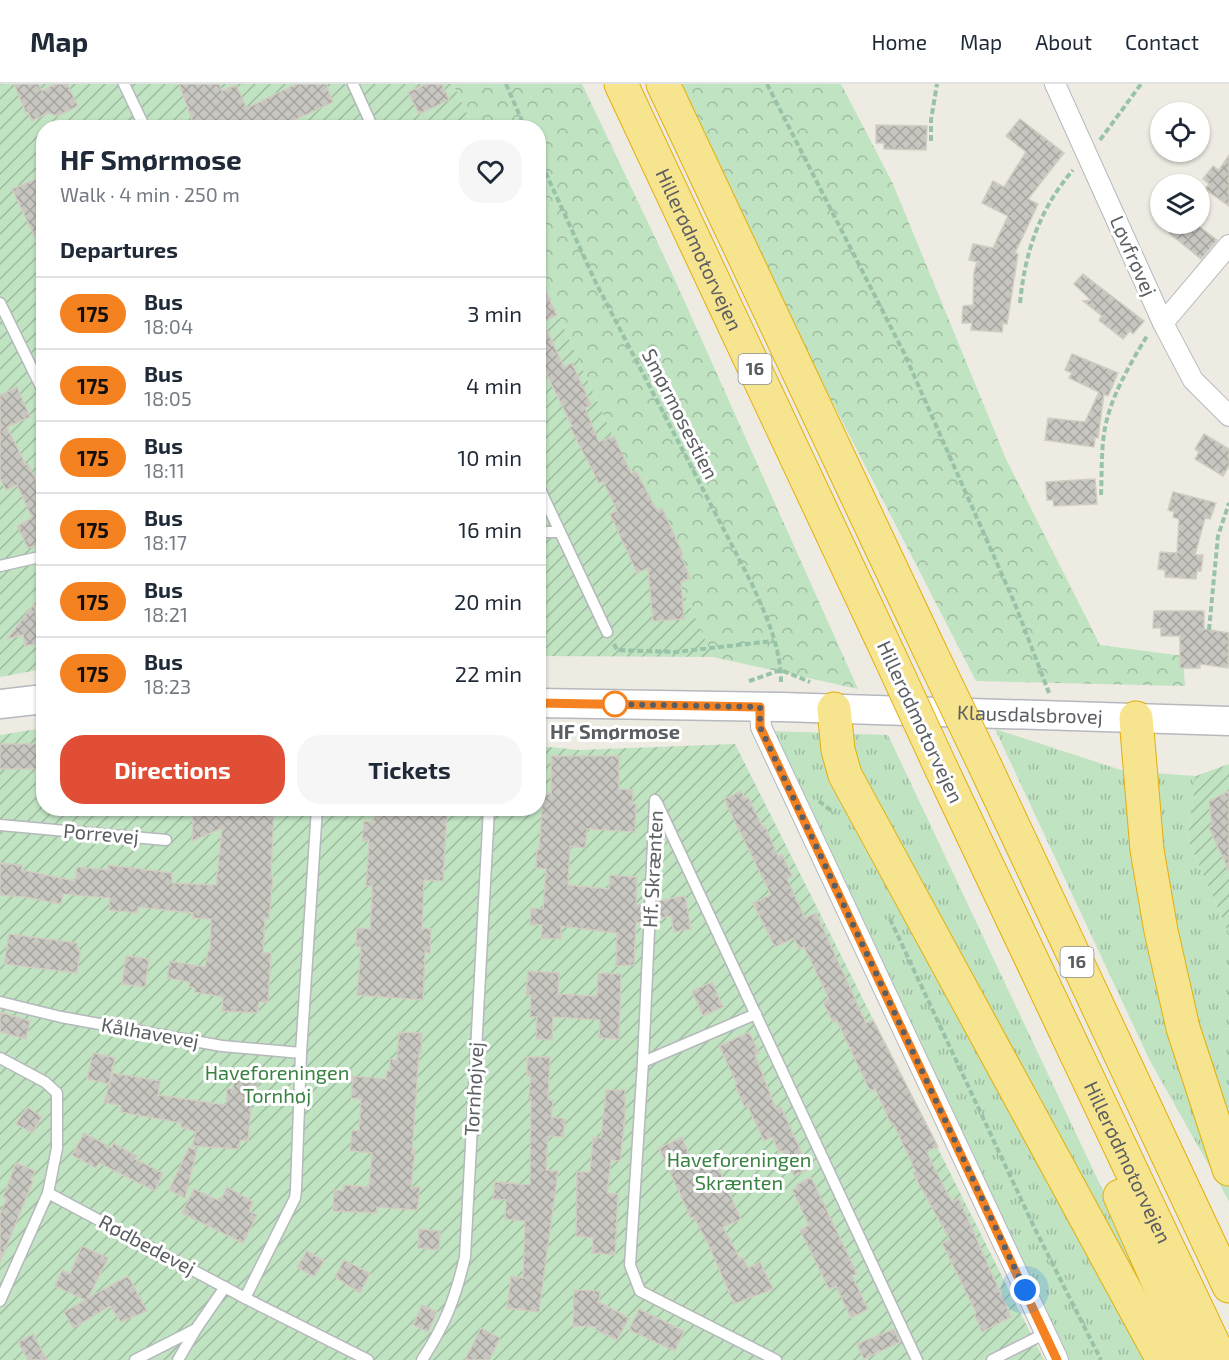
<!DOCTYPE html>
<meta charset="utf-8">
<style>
:root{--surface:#fff;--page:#f6f6f7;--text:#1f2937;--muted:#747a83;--line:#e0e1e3;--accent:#e04e35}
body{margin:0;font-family:"Exo 2",sans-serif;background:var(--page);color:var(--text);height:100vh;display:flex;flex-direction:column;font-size:22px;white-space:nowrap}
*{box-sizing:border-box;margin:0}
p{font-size:20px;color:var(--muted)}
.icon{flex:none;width:33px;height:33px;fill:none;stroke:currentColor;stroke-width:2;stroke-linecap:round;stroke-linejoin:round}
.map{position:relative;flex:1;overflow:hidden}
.side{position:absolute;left:36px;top:36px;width:510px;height:696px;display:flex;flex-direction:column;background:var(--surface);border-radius:24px;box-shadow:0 2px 4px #0004}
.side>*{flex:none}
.badge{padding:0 12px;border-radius:20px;font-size:21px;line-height:39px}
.fabs{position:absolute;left:1150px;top:18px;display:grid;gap:12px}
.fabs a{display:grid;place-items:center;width:60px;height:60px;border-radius:50%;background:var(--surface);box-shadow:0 2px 4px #0004;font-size:30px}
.you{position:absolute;width:30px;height:30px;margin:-15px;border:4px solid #fff;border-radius:50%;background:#1a73e8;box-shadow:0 0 0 9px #1a73e833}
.map>.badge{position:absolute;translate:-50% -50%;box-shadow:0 0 0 3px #fff}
h2{padding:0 24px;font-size:22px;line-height:54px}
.round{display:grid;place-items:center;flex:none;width:63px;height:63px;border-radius:24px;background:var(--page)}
.headline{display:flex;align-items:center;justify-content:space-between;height:102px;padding:0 24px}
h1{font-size:28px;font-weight:700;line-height:45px}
.button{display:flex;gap:12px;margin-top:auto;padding:12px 24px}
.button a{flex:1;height:69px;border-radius:24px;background:var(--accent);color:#fff;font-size:24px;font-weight:700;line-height:69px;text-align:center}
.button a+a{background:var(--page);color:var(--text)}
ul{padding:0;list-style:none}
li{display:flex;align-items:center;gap:18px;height:72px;padding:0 24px;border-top:2px solid var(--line)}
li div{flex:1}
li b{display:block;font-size:22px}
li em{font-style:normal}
li .badge{min-width:66px;font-weight:700;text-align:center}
header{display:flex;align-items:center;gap:36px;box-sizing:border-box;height:84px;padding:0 30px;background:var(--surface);border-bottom:2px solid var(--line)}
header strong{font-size:28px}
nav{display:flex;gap:33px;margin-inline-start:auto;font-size:21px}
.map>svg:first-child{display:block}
.grass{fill:url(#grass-tufts)}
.forest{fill:url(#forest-crowns)}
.garden{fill:url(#garden-furrows)}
.building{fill:url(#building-cross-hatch);stroke:#d1cdc1;stroke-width:1.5}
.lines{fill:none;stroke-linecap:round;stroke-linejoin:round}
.lane-casing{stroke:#b5b8bc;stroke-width:13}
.street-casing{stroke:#b5b8bc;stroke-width:22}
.secondary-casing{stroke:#b6b8be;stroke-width:31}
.highway-casing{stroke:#e4af0b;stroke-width:35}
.path{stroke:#99c3a9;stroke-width:4;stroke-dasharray:6 3;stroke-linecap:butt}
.lane{stroke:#fff;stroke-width:10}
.street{stroke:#fff;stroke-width:20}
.secondary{stroke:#fff;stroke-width:28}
.highway{stroke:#f7e48f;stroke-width:33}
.highway-bridge-casing{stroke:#e4af0b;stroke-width:35;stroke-linecap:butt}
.highway-bridge{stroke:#f7e48f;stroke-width:33}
.line-casing{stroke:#fff;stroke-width:14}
.line{stroke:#f58220;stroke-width:9}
.walk{stroke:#5b5e62;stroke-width:6;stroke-dasharray:0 10.8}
.stop-dot{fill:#fff;stroke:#f58220;stroke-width:3}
.labels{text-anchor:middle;stroke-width:6;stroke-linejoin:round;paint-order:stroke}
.shield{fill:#fff;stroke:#8c8e91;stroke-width:1.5}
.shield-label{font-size:18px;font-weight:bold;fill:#5b5e62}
.street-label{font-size:20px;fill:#5b5e62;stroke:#fff}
.stop-label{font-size:20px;font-weight:bold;fill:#5b5e62;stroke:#fff}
.park-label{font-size:20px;fill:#398342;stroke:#fff}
</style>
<header>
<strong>Map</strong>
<nav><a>Home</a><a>Map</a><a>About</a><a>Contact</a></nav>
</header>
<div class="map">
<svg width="1229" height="1276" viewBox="0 0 1229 1276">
<defs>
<pattern id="grass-tufts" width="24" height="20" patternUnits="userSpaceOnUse" patternTransform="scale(1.5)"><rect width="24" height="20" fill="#c0e3c2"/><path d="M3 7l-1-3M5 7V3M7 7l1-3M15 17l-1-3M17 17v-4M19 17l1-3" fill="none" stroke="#9fbba1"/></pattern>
<pattern id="forest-crowns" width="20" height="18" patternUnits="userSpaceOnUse" patternTransform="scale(1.5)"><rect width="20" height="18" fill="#c0e3c2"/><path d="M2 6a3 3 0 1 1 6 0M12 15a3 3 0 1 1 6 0" fill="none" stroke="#9fbba1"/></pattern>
<pattern id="garden-furrows" width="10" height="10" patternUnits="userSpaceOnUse" patternTransform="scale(1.5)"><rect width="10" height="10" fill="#c0e3c2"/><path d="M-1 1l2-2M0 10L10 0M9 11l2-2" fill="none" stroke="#9fbba1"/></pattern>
<pattern id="building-cross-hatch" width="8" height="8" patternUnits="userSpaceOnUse" patternTransform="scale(1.5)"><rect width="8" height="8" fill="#c8c6c0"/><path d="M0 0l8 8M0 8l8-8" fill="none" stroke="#a5a49f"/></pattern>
</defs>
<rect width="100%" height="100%" fill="#edebe2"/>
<g class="grass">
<polygon points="995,645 1124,687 1196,692 1188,755 1229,850 1229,1117 1150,977"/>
<polygon points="770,647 888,651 1162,1232 1152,1276 1063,1276"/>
</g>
<g class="forest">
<polygon points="453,0 582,0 670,185 858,605 713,573 539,189 538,44 473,43"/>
<polygon points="682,0 841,0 893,100 1006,375 1100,561 1183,572 1185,602 976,597 789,234"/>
</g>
<g class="garden">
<polygon points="0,0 453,0 473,43 44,44 43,585 0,593"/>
<polygon points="539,189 713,573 539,572"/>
<polygon points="43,644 44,724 538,724 539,662 579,666 735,660 1044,1276 0,1276 0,651"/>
<polygon points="1229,680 1229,850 1188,755 1196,692"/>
</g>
<g class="building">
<polygon points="14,0 38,0 42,7 55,0 67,0 78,22 58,32 48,29 32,37 28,28 26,29"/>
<polygon points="179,0 219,0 222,7 236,1 247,24 296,0 326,0 333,18 278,44 226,44 224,38 208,44 195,44"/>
<polygon points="426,0 442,0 449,16 419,30 408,8"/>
<polygon points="1020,35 1064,69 1028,115 1038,120 1015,169 1018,170 1007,240 1003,239 1002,248 971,246 972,239 962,239 963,222 973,221 974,188 977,178 969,176 973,160 993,164 1008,132 982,119 993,97 1004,103 1026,68 1006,52"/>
<polygon points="876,41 927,42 926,66 884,65 884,59 876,59"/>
<polygon points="1229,71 1229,122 1205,105 1209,100 1203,95 1213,82 1219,86"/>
<polygon points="44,92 44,172 12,105"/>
<polygon points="1177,140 1196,140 1217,156 1201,175 1169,149"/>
<polygon points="1083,190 1144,237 1133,250 1130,247 1123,255 1099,236 1102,232 1083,217 1091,216 1074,200"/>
<polygon points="538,192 557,231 543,238 564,283 572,279 591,321 585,324 599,358 614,352 631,389 636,387 657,427 662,424 683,470 681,471 690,494 681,498 684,535 653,537 648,484 637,489 610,430 617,427 603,397 599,399 570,343 572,342 538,273"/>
<polygon points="1072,270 1118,289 1108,312 1104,310 1098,354 1095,353 1094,363 1045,356 1048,334 1085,338 1099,308 1069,294 1072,289 1065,286"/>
<polygon points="17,303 30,333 7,343 26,381 28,380 44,413 44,459 28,464 17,442 32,434 17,401 6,406 0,394 0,311"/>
<polygon points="1204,350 1229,365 1229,382 1223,392 1195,375 1199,368 1195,365"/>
<polygon points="1095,395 1097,420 1054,422 1053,416 1047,416 1046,398"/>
<polygon points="1173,408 1216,419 1210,435 1205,434 1195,471 1203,471 1201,487 1197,487 1196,495 1165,493 1165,486 1158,485 1160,468 1177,469 1179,435 1173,433 1174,428 1168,426"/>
<polygon points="34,520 36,532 44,530 44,558 25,562 23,551 7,555"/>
<polygon points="1154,527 1204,527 1204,545 1229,549 1228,584 1200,580 1200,584 1180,584 1180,552 1161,552 1161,544 1153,544"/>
<rect x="0" y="660" width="44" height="25"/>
<polygon points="551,672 619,672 619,705 633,706 632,720 636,720 635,748 587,745 585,764 570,762 568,801 609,805 610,791 637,793 636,821 643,820 642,838 636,839 634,881 616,882 617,849 561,842 561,855 541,854 542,841 530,841 531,824 543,825 546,785 536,784 537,766 539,766 543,710 551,710"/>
<polygon points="741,707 745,715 748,713 760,738 764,744 765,743 778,772 782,770 792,792 787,795 805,834 816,829 866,939 873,936 938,1063 926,1067 948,1111 952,1117 959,1115 1011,1233 982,1248 974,1230 976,1229 942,1159 950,1156 913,1089 916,1088 893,1039 891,1040 875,1005 870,1007 837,937 833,938 823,918 829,915 804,863 799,865 794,854 775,863 753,819 771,811 724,715"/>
<polygon points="1229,707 1229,787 1209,744 1212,742 1209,717"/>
<polygon points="254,724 274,724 271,791 273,791 269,835 265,834 263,869 271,869 268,919 259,918 258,929 222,927 223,913 194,908 195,904 189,903 190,898 167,894 170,877 205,883 208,867 210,867 211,835 193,834 193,829 138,823 138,829 109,826 110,814 63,810 61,820 25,813 0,811 0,779 22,781 22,786 75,797 77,783 108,786 108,781 172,789 172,799 216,801 222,744 192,757 193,728 254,730"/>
<polygon points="391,726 447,729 443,797 424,796 422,844 431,845 430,869 425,868 423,916 357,911 361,863 356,862 357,844 370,845 372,810 372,802 366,802 369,757 362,757 364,737 374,738 374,728 390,730"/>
<polygon points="685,812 691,845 674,848 671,832 657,835 658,817"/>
<polygon points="9,850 77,859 77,864 79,864 80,869 77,889 4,880"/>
<polygon points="126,872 149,875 145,903 122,900"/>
<polygon points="528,887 559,889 558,910 597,912 598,889 621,890 619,955 599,954 600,936 553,933 552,956 536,955 537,933 530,933 531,911 526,911"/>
<polygon points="712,898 723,923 703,932 692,907"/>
<polygon points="0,928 30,937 26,955 0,948"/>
<polygon points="399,948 422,949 421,969 419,969 412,1070 415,1066 411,1103 420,1103 417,1126 377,1123 377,1129 333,1127 334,1106 343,1107 344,1101 369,1103 372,1069 350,1067 352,1046 359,1047 361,1015 351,1014 353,992 386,995 387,987 390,987 390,975 397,976"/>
<polygon points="749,948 759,969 755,971 776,1025 781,1023 809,1085 794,1092 782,1067 779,1068 772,1053 764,1057 747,1021 744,1022 735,1001 737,1000 719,962"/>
<polygon points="93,969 115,974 109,1000 87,995"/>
<polygon points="527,973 550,973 548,1016 553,1016 551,1033 565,1035 563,1053 548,1052 546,1086 558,1087 539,1228 507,1224 511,1192 523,1194 525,1137 505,1135 506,1116 493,1115 495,1098 530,1101 531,1013 529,1013 531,992 527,992"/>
<polygon points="234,986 258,988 257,1008 252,1008 248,1057 240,1056 239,1065 192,1062 196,1048 181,1043 181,1039 120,1028 121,1022 104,1018 113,989 160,997 158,1011 226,1021 227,1005 233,1005"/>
<polygon points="606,1006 625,1006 625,1034 620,1077 611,1076 607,1109 618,1110 615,1171 592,1169 593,1154 576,1152 577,1088 590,1088 593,1053 601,1054"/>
<polygon points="27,1023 42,1033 32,1049 16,1040"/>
<polygon points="84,1049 112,1064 113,1059 137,1072 135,1075 163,1089 155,1107 99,1079 96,1084 72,1071"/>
<polygon points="682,1053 694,1082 713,1072 741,1135 723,1143 740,1175 743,1174 748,1184 760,1178 773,1205 734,1220 710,1164 694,1133 691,1134 659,1064"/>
<polygon points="189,1063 197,1066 185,1114 169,1106"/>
<polygon points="16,1079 35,1087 31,1096 33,1097 0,1178 0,1130 7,1114 3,1113"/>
<polygon points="811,1093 857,1190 852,1192 868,1225 851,1234 836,1202 829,1205 800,1146 809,1141 792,1106 797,1104 796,1101"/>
<polygon points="227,1103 253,1118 249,1127 257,1131 243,1159 182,1129 194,1105 220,1117"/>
<polygon points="419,1145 440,1147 439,1166 418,1164"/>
<polygon points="82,1162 108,1174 88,1214 128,1192 147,1227 121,1238 110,1222 73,1244 64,1228 85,1216 55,1202 62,1186 70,1190"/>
<polygon points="307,1167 324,1177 314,1193 297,1183"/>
<polygon points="344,1176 370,1189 360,1209 335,1193"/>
<polygon points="574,1206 600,1207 599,1218 629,1234 617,1256 596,1246 596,1243 573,1242"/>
<polygon points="422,1221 437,1228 428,1248 413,1241"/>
<polygon points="639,1225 684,1247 675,1267 629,1246"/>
<polygon points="481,1244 500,1254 489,1276 465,1276"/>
<polygon points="894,1245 900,1258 864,1275 857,1260"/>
<polygon points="33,1250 37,1258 47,1276 28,1276 18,1258"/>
</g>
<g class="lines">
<defs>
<g id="lane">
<polyline points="124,0 145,44"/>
<polyline points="353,0 373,44"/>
<polyline points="0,219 44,309"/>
<polyline points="538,401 607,548"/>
<polyline points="538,448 560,448"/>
<polyline points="0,482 44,472"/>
<polyline points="655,716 643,978 630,1181 640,1207 776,1276"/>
<polyline points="657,719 917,1276"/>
<polyline points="0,741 166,756"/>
<polyline points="0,918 61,933 222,962 301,969"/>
<polyline points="0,974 45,998 57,1009 57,1064 48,1109 0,1217"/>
<polyline points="643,978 756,930"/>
<polyline points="48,1109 245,1214 368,1276"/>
<polyline points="245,1214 295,1114 296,1105 301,969 317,724"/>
<polyline points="135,1276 196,1245 225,1203"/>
<polyline points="178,1276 196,1245"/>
<path d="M422 1276C446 1239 455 1215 465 1173L489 724"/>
<polyline points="992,1276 1046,1249"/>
</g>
<g id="street">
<polyline points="1055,0 1163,239 1193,296 1229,332"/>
<polyline points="1163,239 1229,161"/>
<polyline points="760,623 761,643 1058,1276"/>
</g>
<g id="secondary">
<path id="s1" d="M538 619 781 623 1229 637"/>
<polyline points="0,620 44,615"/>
</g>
<g id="highway">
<path id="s2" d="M621 0 889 571"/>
<polyline points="663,0 929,565"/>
<polyline points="834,625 838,666 845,691 1163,1276"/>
<polyline points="1136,634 1147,766 1161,847 1183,944 1229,1085"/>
<polyline points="986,684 1229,1202"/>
<path id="s3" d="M942 686 1221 1276"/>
<polyline points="1120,1112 1193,1276"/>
</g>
</defs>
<use href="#lane" class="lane-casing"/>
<use href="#street" class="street-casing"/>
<use href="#secondary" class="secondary-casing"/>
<use href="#highway" class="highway-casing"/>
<g class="path">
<polyline points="506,0 525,44"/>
<polyline points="767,0 904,269 1015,520 1049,609"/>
<polyline points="1100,56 1141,0"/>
<polyline points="931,57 931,36 937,0"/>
<path d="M538 72 596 199 752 500C766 532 781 563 781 598"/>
<path d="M1020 219C1025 168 1039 126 1073 86"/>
<path d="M1101 411C1102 391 1101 370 1104 350 1109 315 1129 282 1147 252"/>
<polyline points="1209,546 1218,452 1229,419"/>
<polyline points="614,560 617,566 676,568 774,557"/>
<polyline points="749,597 781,586 810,598"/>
<polyline points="819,717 834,729"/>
<polyline points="890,835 1035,1145 1101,1276"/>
</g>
<use href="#lane" class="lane"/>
<use href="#street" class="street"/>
<use href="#secondary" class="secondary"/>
<use href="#highway" class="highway"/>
<defs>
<g id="highway-bridge">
<polyline points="929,565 986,684"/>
<polyline points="889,571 942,686"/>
</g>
</defs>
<use href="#highway-bridge" class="highway-bridge-casing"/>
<use href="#highway-bridge" class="highway-bridge"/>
</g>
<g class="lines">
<defs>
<polyline id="line" points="538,619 760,623 760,643 1057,1276"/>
</defs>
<use href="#line" class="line-casing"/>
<use href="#line" class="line"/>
<polyline class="walk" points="615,620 607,620 760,623 760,643 1025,1206"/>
</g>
<circle class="stop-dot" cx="615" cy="620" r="12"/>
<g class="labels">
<g class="shield">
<rect x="738.5" y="270" width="33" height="30" rx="4.5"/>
<rect x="1060.5" y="863" width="33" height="30" rx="4.5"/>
</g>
<g class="shield-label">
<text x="755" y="291">16</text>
<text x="1077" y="884">16</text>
</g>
<g class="street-label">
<text dy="7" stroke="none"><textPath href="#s2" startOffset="183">Hillerødmotorvejen</textPath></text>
<text transform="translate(1133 172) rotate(66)" y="7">Løvfrøvej</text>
<text transform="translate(680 330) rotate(63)" y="7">Smørmosestien</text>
<text dy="7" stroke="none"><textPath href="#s1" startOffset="492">Klausdalsbrovej</textPath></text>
<text transform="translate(920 638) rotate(65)" y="7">Hillerødmotorvejen</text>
<text transform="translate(101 750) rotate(5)" y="7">Porrevej</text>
<text transform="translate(653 785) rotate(-87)" y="7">Hf. Skrænten</text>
<text transform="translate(150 949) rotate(10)" y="7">Kålhavevej</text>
<text transform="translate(474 1005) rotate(-87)" y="7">Tornhøjvej</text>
<text dy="7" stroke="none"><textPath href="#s3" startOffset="434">Hillerødmotorvejen</textPath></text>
<text transform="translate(147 1161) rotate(28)" y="7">Rødbedevej</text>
</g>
<g class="stop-label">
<text x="615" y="655">HF Smørmose</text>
</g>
<g class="park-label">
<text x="277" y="996">Haveforeningen<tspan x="277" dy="23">Tornhøj</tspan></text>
<text x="739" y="1083">Haveforeningen<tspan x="739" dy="23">Skrænten</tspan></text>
</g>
</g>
</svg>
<div class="fabs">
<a><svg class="icon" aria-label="locate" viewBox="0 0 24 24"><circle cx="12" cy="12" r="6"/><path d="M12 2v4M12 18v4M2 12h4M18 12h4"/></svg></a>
<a><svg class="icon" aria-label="layers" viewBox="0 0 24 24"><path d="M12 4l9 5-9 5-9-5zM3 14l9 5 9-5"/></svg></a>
</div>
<div class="you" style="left:1025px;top:1206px"></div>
<section class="side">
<div class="headline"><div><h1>HF Smørmose</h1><p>Walk · 4 min · 250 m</p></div><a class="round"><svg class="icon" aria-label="heart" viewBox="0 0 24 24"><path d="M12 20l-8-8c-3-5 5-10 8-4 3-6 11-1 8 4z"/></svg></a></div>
<h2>Departures</h2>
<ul>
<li><span class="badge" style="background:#f58220;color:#111">175</span><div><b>Bus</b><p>18:04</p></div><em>3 min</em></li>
<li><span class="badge" style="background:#f58220;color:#111">175</span><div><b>Bus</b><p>18:05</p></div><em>4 min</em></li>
<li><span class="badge" style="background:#f58220;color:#111">175</span><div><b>Bus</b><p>18:11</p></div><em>10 min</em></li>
<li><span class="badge" style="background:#f58220;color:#111">175</span><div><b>Bus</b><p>18:17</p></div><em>16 min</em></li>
<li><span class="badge" style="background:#f58220;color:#111">175</span><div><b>Bus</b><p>18:21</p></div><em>20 min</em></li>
<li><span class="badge" style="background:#f58220;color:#111">175</span><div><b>Bus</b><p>18:23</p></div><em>22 min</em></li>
</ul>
<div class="button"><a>Directions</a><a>Tickets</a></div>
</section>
</div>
